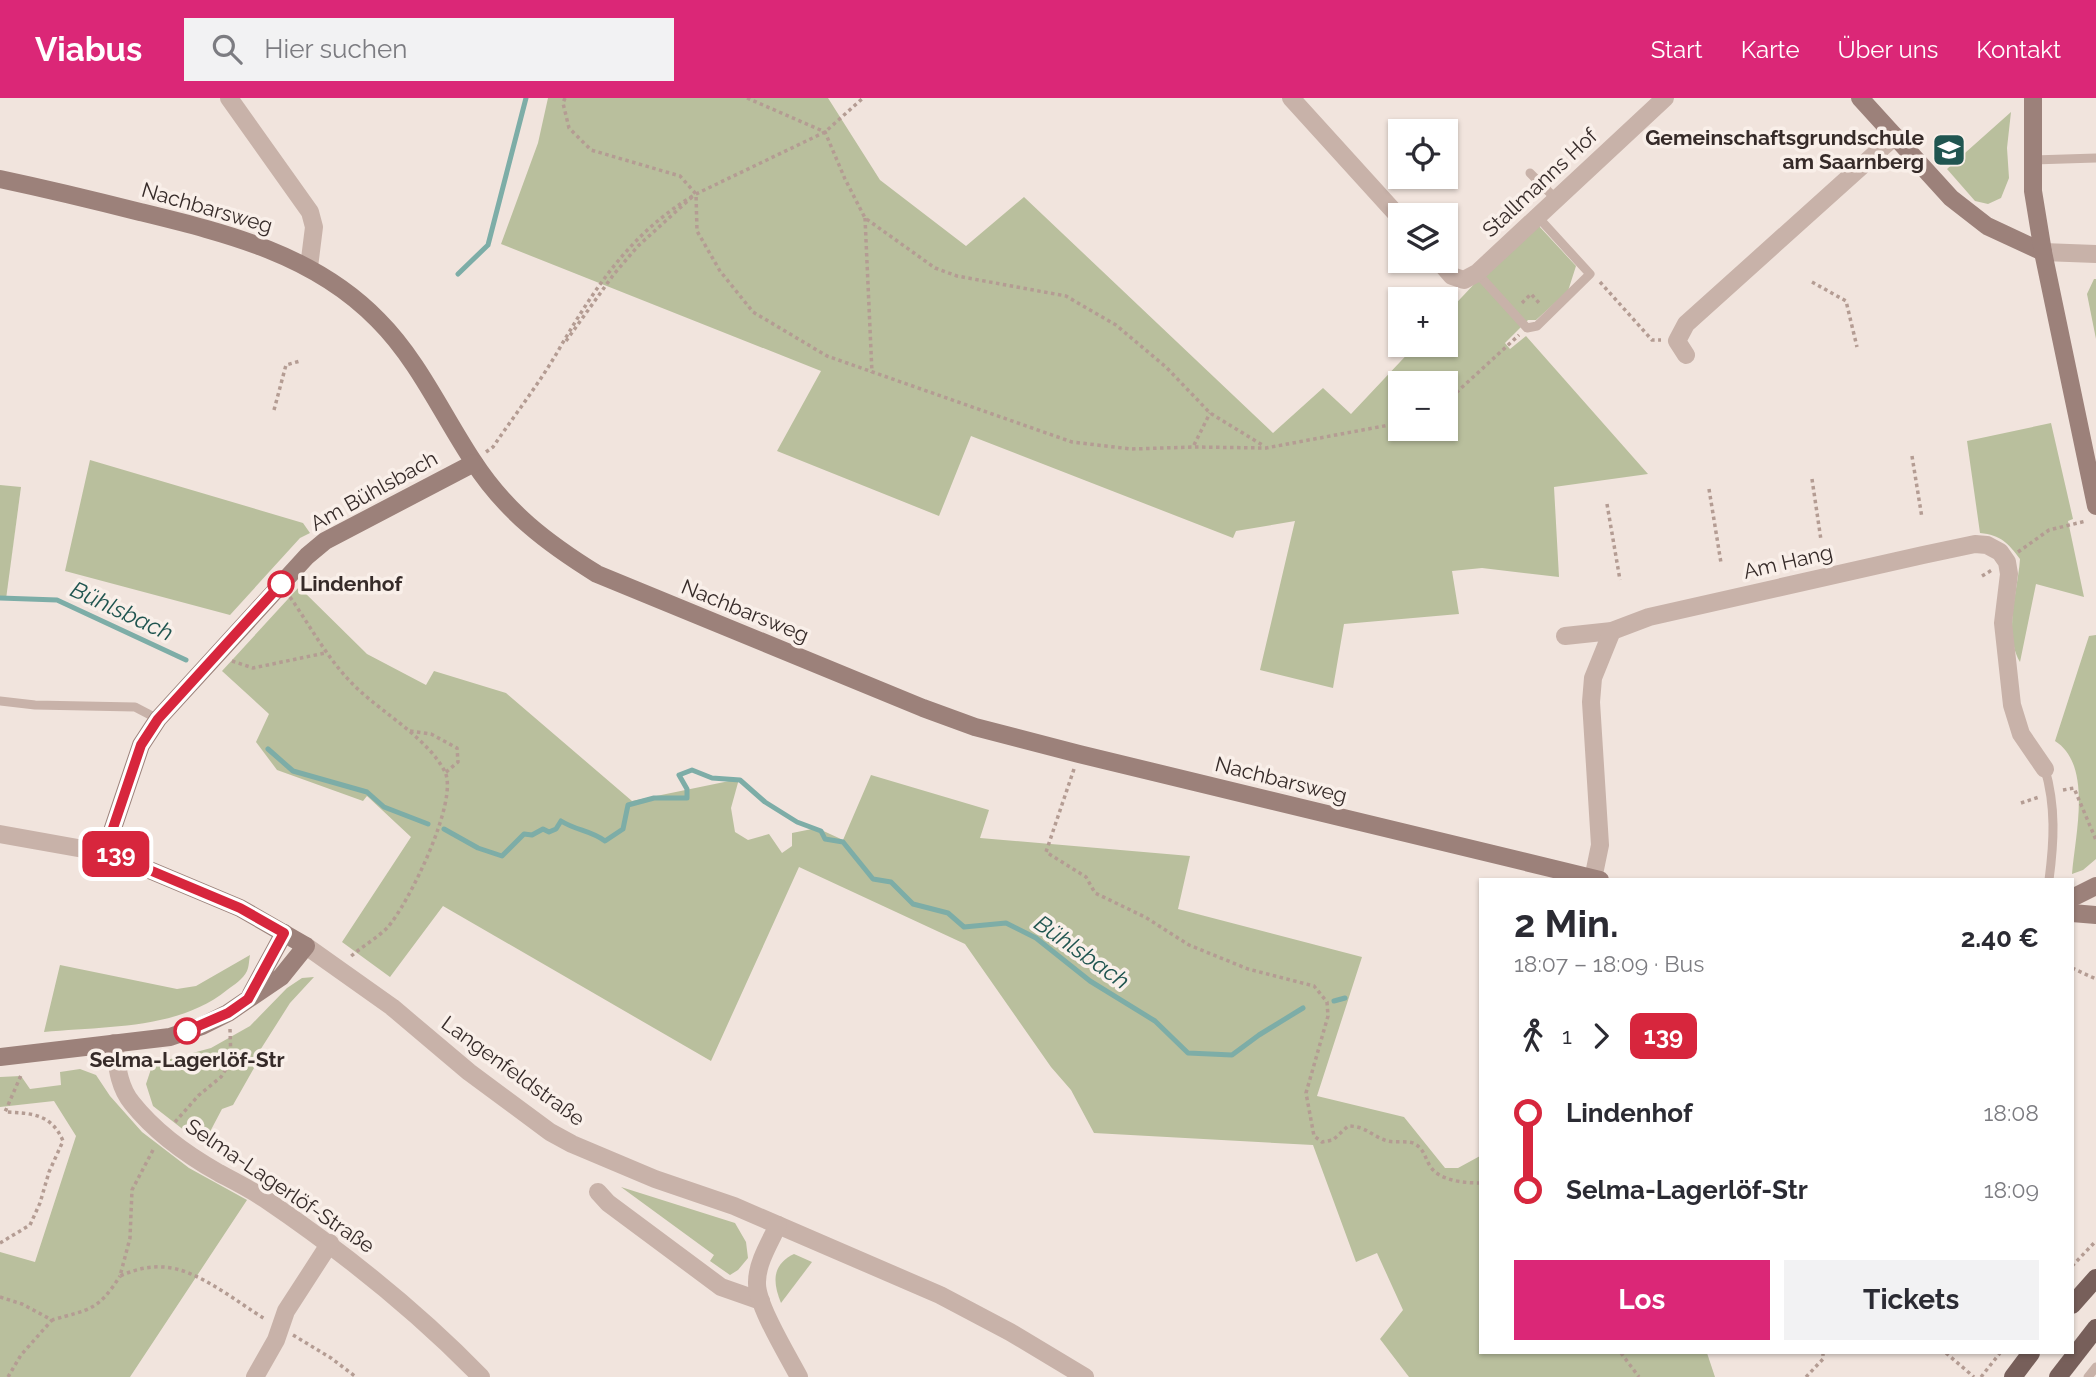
<!DOCTYPE html>
<html lang="de">
<meta charset="utf-8">
<style>
:root{--surface:#fff;--page:#f2f2f3;--text:#2b2b33;--muted:#7c7c81;--accent:#db2777}
body{margin:0;font-family:Raleway,sans-serif;background:var(--page);color:var(--text);height:100vh;display:flex;flex-direction:column;font-size:26px;white-space:nowrap}
*{box-sizing:border-box;margin:0}
p{font-size:23px;color:var(--muted)}
.icon{flex:none;width:38px;height:38px;fill:none;stroke:currentColor;stroke-width:2;stroke-linecap:round;stroke-linejoin:round}
.map{position:relative;flex:1;overflow:hidden}
.drawer{position:absolute;left:1479px;top:780px;width:595px;height:476px;display:flex;flex-direction:column;background:var(--surface);border-radius:0px;box-shadow:0 2px 5px #0004}
.drawer>*{flex:none}
.badge{padding:0 14px;border-radius:10px;font-size:24px;line-height:46px}
.fabs{position:absolute;left:1388px;top:21px;display:grid;gap:14px}
.fabs a{display:grid;place-items:center;width:70px;height:70px;border-radius:0px;background:var(--surface);box-shadow:0 2px 5px #0004;font-size:35px}
.map>.badge{position:absolute;translate:-50% -50%;box-shadow:0 0 0 4px #fff}
.legs{display:flex;align-items:center;gap:10px;height:77px;padding:0 35px;font-size:23px}
.legs p{margin-inline-start:auto}
.head{display:flex;align-items:center;justify-content:space-between;height:119px;padding:0 35px}
h1{font-size:38px;font-weight:700;line-height:52px}
.action{display:flex;gap:14px;margin-top:auto;padding:14px 35px}
.action a{flex:1;height:80px;border-radius:0px;background:var(--accent);color:#fff;font-size:28px;font-weight:700;line-height:80px;text-align:center}
.action a+a{background:var(--page);color:var(--text)}
ul{padding:0 35px;list-style:none}
li{display:flex;align-items:center;gap:24px;height:77px;font-size:26px}
li i{display:grid;place-items:center;width:10px;height:100%;margin:0 9px;background:currentColor}
li i::after{content:'';width:18px;height:18px;margin:-9px;border:5px solid;border-radius:50%;background:var(--surface)}
li p{margin-inline-start:auto}
li:first-child i{background:linear-gradient(#0000 50%,currentColor 0)}
li:last-child i{background:linear-gradient(currentColor 50%,#0000 0)}
header{display:flex;align-items:center;gap:42px;box-sizing:border-box;height:98px;padding:0 35px;background:var(--accent);color:#fff}
header strong{font-size:33px}
nav{display:flex;gap:38px;margin-inline-start:auto;font-size:24px}
.search{width:490px;height:63px;background:var(--page);display:flex;align-items:center;gap:18px;box-sizing:border-box;padding:0 24px;border-radius:0px;color:var(--muted);font-size:26px}
.map>svg:first-child{display:block}
.green{fill:#b9bf9d;fill-rule:evenodd}
.lines{fill:none;stroke-linecap:round;stroke-linejoin:round}
.stream{stroke:#7dada7;stroke-width:5}
.path{stroke:#b49c93;stroke-width:3.5;stroke-dasharray:3.5 3.5;stroke-linecap:butt}
.lane{stroke:#c8b2a9;stroke-width:9}
.street{stroke:#c8b2a9;stroke-width:18}
.secondary{stroke:#9c817a;stroke-width:18}
.primary{stroke:#775f5a;stroke-width:18}
.line-1-casing{stroke:#fff;stroke-width:16}
.line-1{stroke:#d7263d;stroke-width:10}
.stop-1-dot{fill:#fff;stroke:#d7263d;stroke-width:3.5}
.labels{text-anchor:middle;stroke-width:7;stroke-linejoin:round;paint-order:stroke}
.poi-label{font-size:21px;font-weight:bold;fill:#362b29;stroke:#f9efe9;text-anchor:end}
.street-label{font-size:21px;fill:#362b29;stroke:#f9efe9}
.stop-label{font-size:21px;font-weight:bold;fill:#362b29;stroke:#f9efe9;text-anchor:start}
.water-label{font-size:23px;font-style:italic;fill:#205550;stroke:#f9efe9}
</style>
<header>
<strong>Viabus</strong>
<div class="search"><svg class="icon" aria-label="search" viewBox="0 0 24 24"><circle cx="10" cy="10" r="6"/><path d="M15 15l6 6"/></svg>Hier suchen</div>
<nav><a>Start</a><a>Karte</a><a>Über uns</a><a>Kontakt</a></nav>
</header>
<div class="map">
<svg width="2096" height="1279" viewBox="0 0 2096 1279">
<rect width="100%" height="100%" fill="#f1e4dd"/>
<g class="green">
<path d="M548 0H828L880 82 966 148 1024 99 1273 335 1323 290 1351 316 1416 247H1446V216L1477 183 1538 127 1576 168 1568 193 1536 222H1528L1505 245 1510 251 1526 238 1648 376 1554 389 1559 479 1482 470 1452 473 1459 516 1344 526 1333 590 1260 572 1295 423 1236 433 1233 440 971 338 939 418 777 353 821 273 501 146 538 45ZM1400 285H1446V331H1400Z"/>
<polygon points="2011,14 2007,50 2009,80 2001,100 1988,106 1975,103 1947,71"/>
<polygon points="2094,181 2096,181 2096,241 2087,196"/>
<path d="M2051 325 2073 421 2068 423 2084 499 2036 486 2020 564C2003 535 2018 492 2020 461 2008 445 2001 437 1980 435L1967 343Z"/>
<polygon points="90,362 303,425 310,435 300,440 230,517 65,473"/>
<polygon points="0,387 21,389 6,501 0,501"/>
<polygon points="299,489 367,556 426,587 434,573 506,595 632,703 739,681 731,710 735,734 748,742 769,736 782,755 792,748 792,735 817,730 843,742 871,677 989,712 980,740 1190,758 1178,811 1362,859 1317,998 1404,1019 1445,1070 1458,1070 1480,1058 1480,1255 1707,1255 1715,1279 1409,1279 1380,1241 1403,1212 1377,1155 1356,1164 1313,1047 1094,1035 1071,992 1051,969 965,846 799,769 711,963 443,808 390,879 342,844 411,739 367,698 363,703 277,672 256,644 269,616 222,573"/>
<path d="M2096 537V761L2083 772 2072 776C2075 737 2093 667 2055 643L2089 538Z"/>
<path d="M250 857C249 862 249 869 247 873 243 881 234 887 227 892 178 932 105 928 44 934L60 867 177 891 196 888Z"/>
<polygon points="314,879 290,905 252,965 254,970 233,1007 222,1011 203,1047 153,1008 146,986 151,971 167,962 211,950 250,928 287,890 302,880"/>
<polygon points="80,971 96,977 110,998 142,1034 189,1070 247,1102 130,1279 0,1279 0,1154 35,1164 76,1038 54,1003 0,1009 0,979 21,978 30,991 61,987 60,974"/>
<polygon points="621,1089 735,1125 746,1144 748,1160 738,1172 730,1177 710,1163 714,1157"/>
<path d="M794 1156 812 1164 781 1205C773 1185 771 1167 794 1156Z"/>
</g>
<g class="lines">
<g class="stream">
<polyline points="458,176 488,147 526,0"/>
<polyline points="0,500 57,502 186,562"/>
<polyline points="268,651 293,673 367,694 384,709 428,726"/>
<path d="M444 731 478 750 502 758 524 736 532 737 543 731 549 734 556 731 561 723C577 733 590 732 605 743L623 731 628 707 654 700H687V691L679 677 692 672 712 680 740 682 765 704 797 724 821 733 825 741 843 744 873 781 891 784 913 806 948 815 964 829 1006 825 1036 840 1090 883 1155 923 1188 955 1232 957 1259 937 1303 910"/>
<polyline points="1334,903 1345,900"/>
</g>
<g class="path">
<polyline points="565,0 563,5 569,30 591,52 680,78 696,96 697,133 720,173 753,214 827,258 1072,344 1131,351 1194,349 1266,350 1400,325"/>
<polyline points="747,0 825,34 845,81 865,120 935,170 957,178 1066,198 1116,227 1166,269 1210,315 1264,348"/>
<polyline points="865,120 872,275"/>
<polyline points="1600,184 1652,242 1661,242"/>
<polyline points="1812,184 1846,203 1857,249"/>
<polyline points="1522,205 1531,196 1541,207"/>
<polyline points="566,243 614,176 638,148 692,99"/>
<polyline points="1446,304 1519,237"/>
<polyline points="274,312 286,267 300,263"/>
<polyline points="1194,347 1210,315"/>
<path d="M486 354 493 349C516 315 542 282 562 246 598 185 633 133 696 96L825 34 863 0"/>
<polyline points="1912,358 1922,420"/>
<polyline points="1812,381 1821,442"/>
<polyline points="1709,391 1721,465"/>
<polyline points="1607,406 1620,482"/>
<polyline points="2018,454 2049,432 2086,423"/>
<polyline points="1982,478 1992,472"/>
<path d="M290 499C313 532 330 566 360 593 386 617 429 642 445 674 459 703 408 807 387 830 376 841 361 849 349 860"/>
<polyline points="232,563 253,570 325,555"/>
<polyline points="410,633 431,636 457,650 458,664 445,675"/>
<path d="M1074 671 1046 754 1086 779 1095 795 1145 819 1189 847 1248 871 1314 888 1327 904 1328 918 1306 995 1314 1038 1322 1044 1333 1042 1348 1028C1367 1028 1372 1039 1388 1043 1396 1045 1408 1042 1415 1046 1424 1051 1425 1060 1430 1068 1439 1083 1465 1085 1480 1085"/>
<polyline points="2063,692 2074,690 2096,742"/>
<polyline points="2021,705 2039,699"/>
<polyline points="2072,870 2096,881"/>
<polyline points="175,1024 199,997 221,979 231,963 230,931"/>
<path d="M153 1052 132 1092 130 1140 120 1178C134 1172 148 1168 163 1169 196 1170 237 1204 265 1221"/>
<path d="M0 1145 30 1127 40 1105 49 1074 63 1043C52 1016 31 1015 5 1014L22 975"/>
<polyline points="2072,1168 2096,1143"/>
<path d="M0 1199 22 1206 52 1222C90 1211 98 1213 120 1178"/>
<polyline points="293,1237 331,1260 356,1279"/>
<polyline points="1621,1255 1639,1279"/>
<polyline points="1946,1255 1974,1279"/>
<polyline points="8,1279 21,1257 52,1222"/>
<polyline points="1806,1279 1823,1261 1823,1255"/>
<polyline points="1981,1279 2000,1255"/>
</g>
<g class="lane">
<polyline points="2033,62 2096,60"/>
<polyline points="1530,75 1556,101"/>
<polyline points="1477,175 1527,230 1537,228 1590,176 1537,118"/>
<polyline points="0,603 35,607 135,609 158,621"/>
<path d="M2045 671C2056 709 2054 744 2049 782"/>
<polyline points="2088,1279 2096,1269"/>
</g>
<g class="street">
<polyline points="229,0 310,114 314,129 309,169"/>
<polyline points="1291,0 1400,120"/>
<polyline points="2043,154 2096,156"/>
<polyline points="1439,163 1452,178 1464,182 1477,175 1665,0"/>
<polyline points="1686,257 1677,243 1686,226 1895,38"/>
<polyline points="1565,538 1612,533 1649,519 1923,457 1975,446 1987,447 2000,454 2007,464 2009,476 2003,525 2012,607 2021,636 2045,671"/>
<polyline points="0,736 89,752 111,753"/>
<polyline points="1593,781 1600,747 1591,604 1593,580 1612,533"/>
<polyline points="306,848 392,909 469,974 550,1034 572,1046 655,1081 734,1108 940,1197 1010,1234 1085,1279"/>
<path d="M114 945C117 966 118 988 132 1005 155 1034 187 1057 219 1075 234 1083 250 1091 265 1101 343 1154 415 1211 481 1279"/>
<polyline points="598,1094 608,1105 721,1189 761,1203"/>
<path d="M778 1127C770 1144 757 1165 757 1184 756 1206 788 1258 799 1279"/>
<polyline points="255,1279 276,1242 286,1213 330,1145"/>
</g>
<g class="secondary">
<polyline points="1860,0 1951,100 1987,128 2043,154"/>
<polyline points="2033,0 2033,93 2043,154 2096,408"/>
<path d="M0 81C47 91 93 102 140 114 226 135 314 156 378 222 418 262 442 316 473 363 506 414 547 445 597 476L923 610 975 629 1079 656 1600 782"/>
<polyline points="2072,800 2096,788"/>
<polyline points="2072,815 2096,817"/>
<polyline points="251,896 284,835"/>
<polyline points="0,959 170,939 202,928 228,915 281,879 306,848 240,810 128,763 111,753 111,736 141,647 158,621 307,458 325,443 474,365"/>
</g>
<g class="primary">
<polyline points="2072,1207 2096,1180"/>
<polyline points="2013,1279 2031,1255"/>
<polyline points="2058,1279 2096,1230"/>
</g>
</g>
<g class="lines">
<defs>
<polyline id="line-1" points="187,933 228,915 248,901 284,835 240,810 128,763 111,753 111,736 141,647 158,621 281,486"/>
</defs>
<use href="#line-1" class="line-1-casing"/>
<use href="#line-1" class="line-1"/>
</g>
<defs>
<symbol id="school-square" viewBox="-11 -11 22 22"><rect x="-9" y="-9" width="18" height="18" rx="4" fill="#205550" stroke="#f9efe9"/><path d="M0-5L7-2L0 1L-7-2ZM-4 1L0 2.5L4 1V4Q0 6-4 4Z" fill="#fff"/></symbol>
</defs>
<g fill-rule="evenodd">
<use href="#school-square" x="1930" y="33" width="38" height="38"/>
</g>
<g class="stop-1-dot">
<circle cx="281" cy="486" r="12"/>
<circle cx="187" cy="933" r="12"/>
</g>
<g class="labels">
<g class="poi-label">
<text x="1924" y="47">Gemeinschaftsgrundschule<tspan x="1924" dy="24">am Saarnberg</tspan></text>
</g>
<g class="street-label">
<text transform="translate(1540 85) rotate(-43)" y="7">Stallmanns Hof</text>
<text transform="translate(207 110) rotate(16)" y="7">Nachbarsweg</text>
<text transform="translate(374 393) rotate(-29)" y="7">Am Bühlsbach</text>
<text transform="translate(1788 464) rotate(-13)" y="7">Am Hang</text>
<text transform="translate(745 513) rotate(22)" y="7">Nachbarsweg</text>
<text transform="translate(1281 682) rotate(14)" y="7">Nachbarsweg</text>
<text transform="translate(513 973) rotate(36)" y="7">Langenfeldstraße</text>
<text transform="translate(280 1088) rotate(34)" y="7">Selma-Lagerlöf-Straße</text>
</g>
<g class="stop-label">
<text x="300" y="493">Lindenhof</text>
<text x="187" y="969" text-anchor="middle">Selma-Lagerlöf-Str</text>
</g>
<g class="water-label">
<text transform="translate(122 513) rotate(25)" y="8">Bühlsbach</text>
<text transform="translate(1082 854) rotate(35)" y="8">Bühlsbach</text>
</g>
</g>
</svg>
<div class="fabs">
<a><svg class="icon" aria-label="locate" viewBox="0 0 24 24"><circle cx="12" cy="12" r="6"/><path d="M12 2v4M12 18v4M2 12h4M18 12h4"/></svg></a>
<a><svg class="icon" aria-label="layers" viewBox="0 0 24 24"><path d="M12 4l9 5-9 5-9-5zM3 14l9 5 9-5"/></svg></a>
<a>+</a>
<a>−</a>
</div>
<b class="badge" style="left:116px;top:756px;background:#d7263d;color:#fff">139</b>
<section class="drawer">
<div class="head"><div><h1>2 Min.</h1><p>18:07 – 18:09 · Bus</p></div><b>2.40 €</b></div>
<div class="legs"><svg class="icon" aria-label="walk" viewBox="0 0 24 24"><circle cx="13" cy="4" r="2"/><path d="M13 8l-2 6 4 7M11 14l-3 7M7 12l3-4h3l4 4"/></svg>1<svg class="icon" aria-label="forward" viewBox="0 0 24 24"><path d="M9 5l7 7-7 7"/></svg><b class="badge" style="background:#d7263d;color:#fff">139</b></div>
<ul>
<li><i style="color:#d7263d"></i><b>Lindenhof</b><p>18:08</p></li>
<li><i style="color:#d7263d"></i><b>Selma-Lagerlöf-Str</b><p>18:09</p></li>
</ul>
<div class="action"><a>Los</a><a>Tickets</a></div>
</section>
</div>
